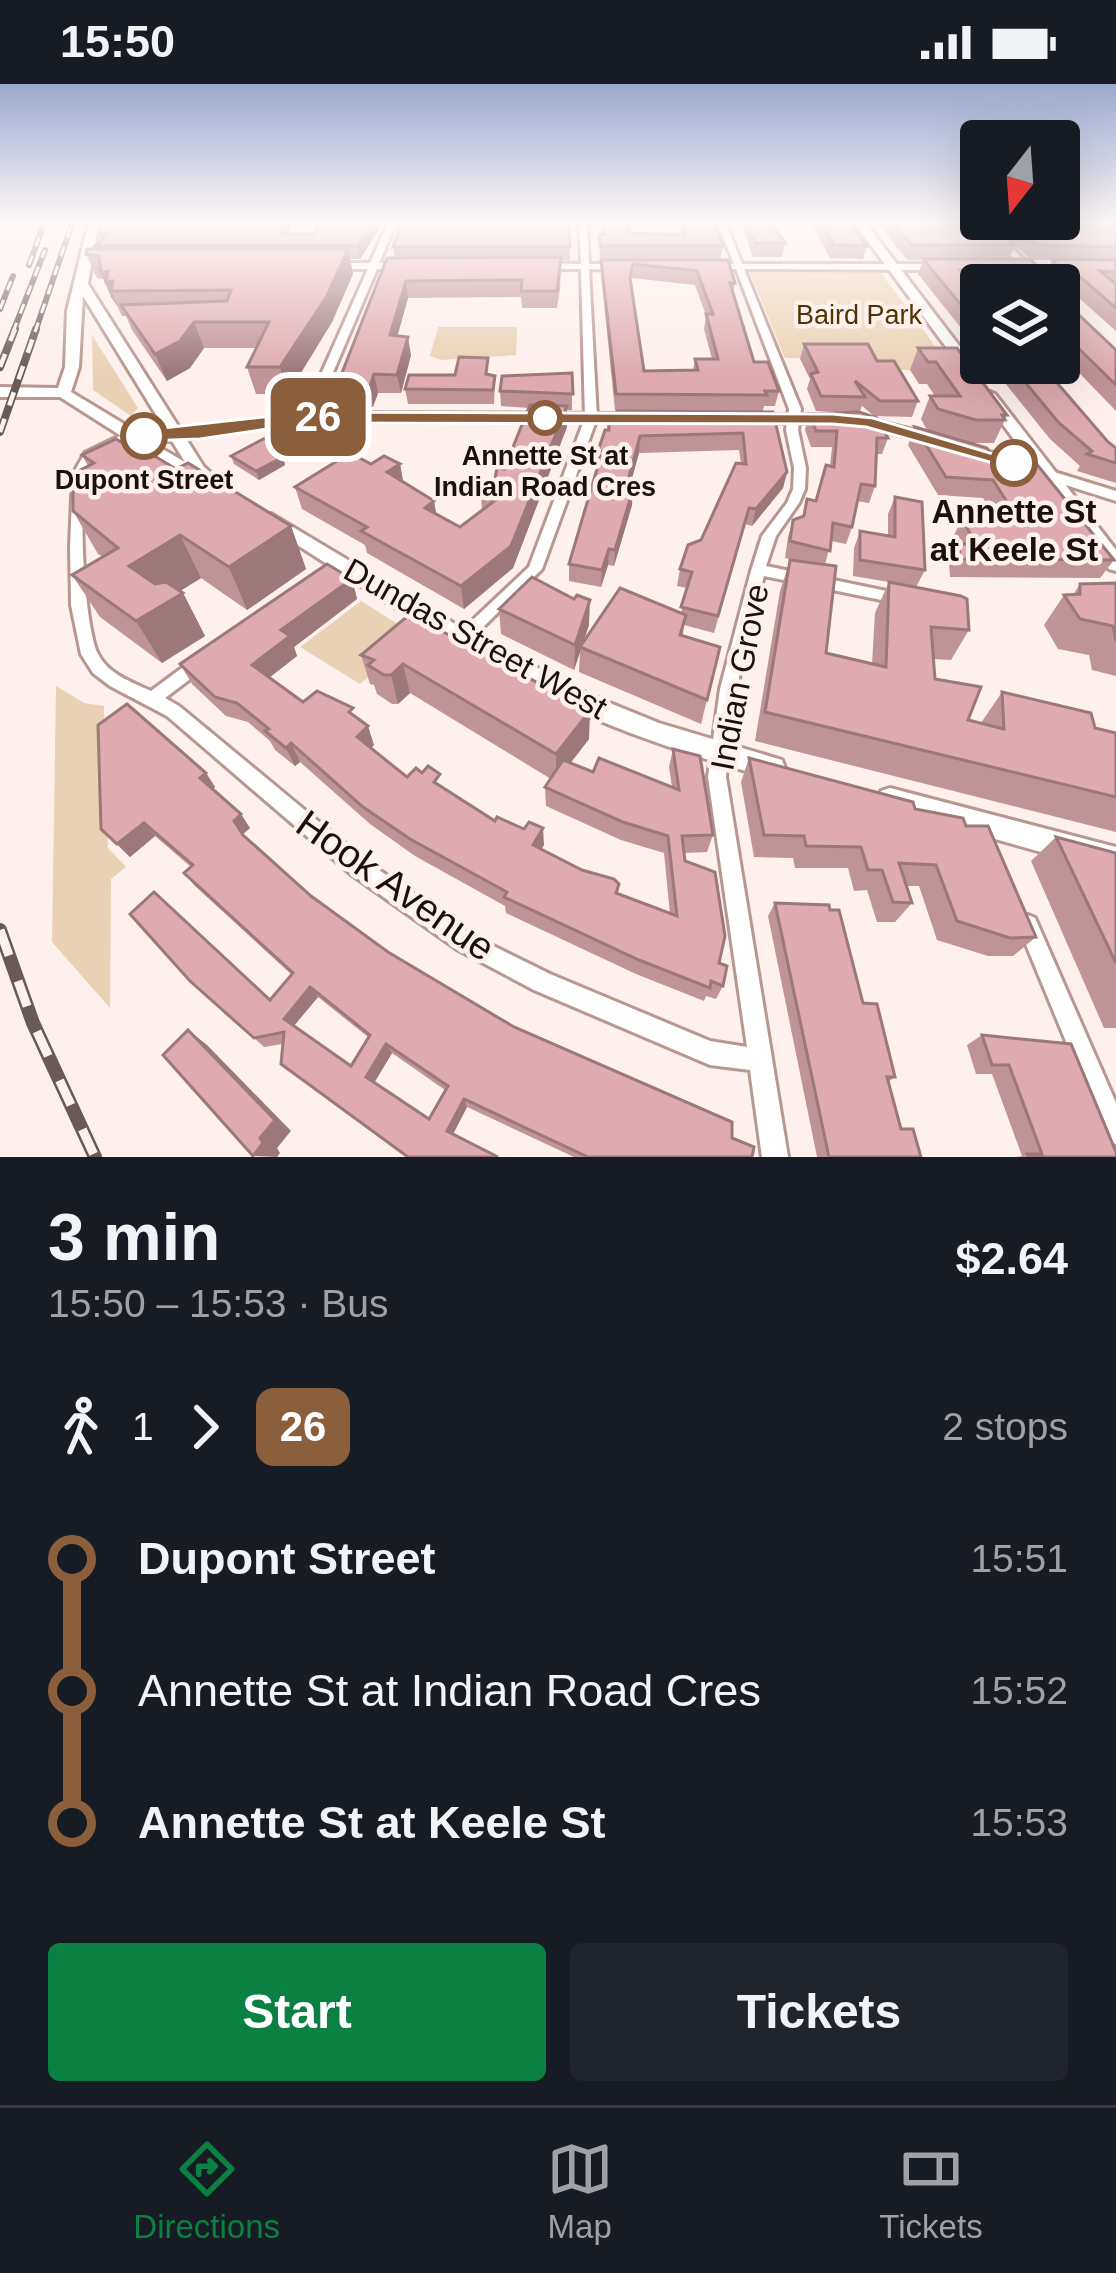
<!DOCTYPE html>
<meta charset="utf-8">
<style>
:root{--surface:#171b24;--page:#20242c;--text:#f1f3f6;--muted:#9ea1a6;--line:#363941;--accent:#0b8043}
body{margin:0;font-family:Arial,sans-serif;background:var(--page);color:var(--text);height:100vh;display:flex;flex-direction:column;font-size:45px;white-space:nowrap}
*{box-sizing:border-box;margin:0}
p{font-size:39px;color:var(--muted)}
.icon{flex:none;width:66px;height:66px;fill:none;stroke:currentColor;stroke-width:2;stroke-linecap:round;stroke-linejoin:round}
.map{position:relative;height:1073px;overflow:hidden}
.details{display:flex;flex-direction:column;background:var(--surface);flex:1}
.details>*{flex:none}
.badge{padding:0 24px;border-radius:18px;font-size:42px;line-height:78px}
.needle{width:78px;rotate:197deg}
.tools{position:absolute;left:960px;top:36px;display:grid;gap:24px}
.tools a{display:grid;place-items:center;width:120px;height:120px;border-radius:12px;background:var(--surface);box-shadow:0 12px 48px #0002;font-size:60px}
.map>.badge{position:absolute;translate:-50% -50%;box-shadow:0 0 0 6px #fff}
.legs{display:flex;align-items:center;gap:18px;height:132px;padding:0 48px;font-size:39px}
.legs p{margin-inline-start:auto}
.overview{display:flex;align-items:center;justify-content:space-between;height:204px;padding:0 48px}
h1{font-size:66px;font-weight:700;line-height:90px}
.primary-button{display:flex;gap:24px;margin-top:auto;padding:24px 48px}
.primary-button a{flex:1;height:138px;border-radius:12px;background:var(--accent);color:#fff;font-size:48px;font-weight:700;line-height:138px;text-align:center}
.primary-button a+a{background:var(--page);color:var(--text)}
ul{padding:0 48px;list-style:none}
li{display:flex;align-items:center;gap:42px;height:132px;font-size:45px}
li i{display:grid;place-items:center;width:18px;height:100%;margin:0 15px;background:currentColor}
li i::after{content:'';width:30px;height:30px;margin:-15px;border:9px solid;border-radius:50%;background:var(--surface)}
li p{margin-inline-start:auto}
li:first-child i{background:linear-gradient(#0000 50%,currentColor 0)}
li:last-child i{background:linear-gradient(currentColor 50%,#0000 0)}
.status{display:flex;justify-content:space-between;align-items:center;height:84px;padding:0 60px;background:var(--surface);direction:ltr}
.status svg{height:33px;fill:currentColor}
.menu{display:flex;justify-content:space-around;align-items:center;height:168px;border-top:3px solid var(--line);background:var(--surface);font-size:33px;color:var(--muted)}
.menu a{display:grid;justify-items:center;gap:6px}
.menu .current{color:var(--accent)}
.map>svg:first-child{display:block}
.green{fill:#e9d2b4}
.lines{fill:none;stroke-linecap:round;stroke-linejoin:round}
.minor-casing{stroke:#b89790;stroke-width:6}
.tertiary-casing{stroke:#b89790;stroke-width:6}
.secondary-casing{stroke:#b89790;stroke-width:6}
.minor{fill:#fff;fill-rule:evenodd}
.tertiary{fill:#fff;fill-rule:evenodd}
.secondary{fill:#fff;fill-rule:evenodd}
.rail-far2-casing{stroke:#675a57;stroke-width:6}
.rail-far1-casing{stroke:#675a57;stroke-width:8}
.rail-casing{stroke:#675a57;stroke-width:14}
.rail-far2{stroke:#fef0ed;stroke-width:3;stroke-dasharray:10;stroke-linecap:butt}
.rail-far1{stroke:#fef0ed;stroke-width:4.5;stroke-dasharray:14;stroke-linecap:butt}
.rail{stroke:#fef0ed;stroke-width:9;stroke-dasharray:27;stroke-linecap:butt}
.wall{fill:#c09397;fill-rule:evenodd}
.shaded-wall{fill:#9c787b}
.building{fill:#dfabb0;stroke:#9c787b;stroke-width:3;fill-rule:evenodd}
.line-1{fill:#8b5e3c;stroke:#fff;stroke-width:3}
.stop-1-dot{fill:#fff;stroke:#8b5e3c;stroke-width:6}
.labels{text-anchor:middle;stroke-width:9;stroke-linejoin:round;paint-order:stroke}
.far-park-label{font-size:27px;fill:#503302;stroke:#fef0ed}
.far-stop-label{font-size:27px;font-weight:bold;fill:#1c100d;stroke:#fef0ed}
.stop-label{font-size:33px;font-weight:bold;fill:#1c100d;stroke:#fef0ed}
.street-label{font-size:33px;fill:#1c100d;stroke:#fef0ed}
.near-street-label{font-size:39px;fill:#1c100d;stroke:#fef0ed}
</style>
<div class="status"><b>15:50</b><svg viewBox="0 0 49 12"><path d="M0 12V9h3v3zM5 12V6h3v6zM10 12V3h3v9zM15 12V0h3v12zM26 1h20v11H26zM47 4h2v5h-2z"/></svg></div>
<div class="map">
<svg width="1116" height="1073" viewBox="0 0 1116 1073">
<rect width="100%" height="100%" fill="#fef0ed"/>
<g class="green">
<polygon points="749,187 881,189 953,286 881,286 874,275 785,274"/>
<polygon points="438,243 517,243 516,271 441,276 430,272"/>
<polygon points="92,251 138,324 133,329 140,338 93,306"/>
<polygon points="361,517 415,551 360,600 300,563"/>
<polygon points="56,602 84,619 104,622 108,764 126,783 111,795 110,924 52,858"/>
</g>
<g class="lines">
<defs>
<g id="minor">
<polygon points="389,137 397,137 379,179 399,179 403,182 399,185 377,185 314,333 312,335 304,335 302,333 368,185 333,185 329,182 333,179 370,179"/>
<polygon points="579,137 587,137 589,180 621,180 625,183 621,186 589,185 597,334 542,485 469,557 459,557 456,553 459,549 529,483 585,334 581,185 543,185 539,182 543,179 581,180"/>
<path d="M717 137H725L742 180H939L943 183 939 186 744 185 801 325 798 346 806 384 805 405 799 419 776 452 766 482 901 510 908 515 901 520 764 492C745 558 730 624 726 693L788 1073H762L750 986 710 981 534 906 457 865 351 790 167 632 110 602 93 589 81 570 71 521 70 463 73 390 85 369 126 349H134V353C122 360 102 366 93 376 74 396 84 544 98 570 108 590 131 598 151 607L194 575H206L208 579 206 583 165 614 179 622 365 776 471 851 550 890 710 957 747 963 708 693 720 605 751 487 762 452 787 419 793 405 794 384 786 346 789 325 736 185H711L707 182 711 179 734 180Z"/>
<polygon points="975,137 984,137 1050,201 1041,201"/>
<polygon points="1028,831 1035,834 1116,1019 1116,1060 1107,1057 1018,841 1021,834"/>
</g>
<g id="tertiary">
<polygon points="308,329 632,330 639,334 632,338 308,337 176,356 169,352 176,348"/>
<polygon points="749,331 830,331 837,335 830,339 744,338 742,335"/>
<polygon points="857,332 940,353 942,356 935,360 852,339 852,333"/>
<polygon points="973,363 1116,407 1116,417 968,370 966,367"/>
</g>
<g id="secondary">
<path d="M89 137H99L88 200 204 383 228 404 225 408H213L202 398 143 371 126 355 60 313H0V303L58 304 65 283 67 227ZM83 212 166 347 134 346 71 308 79 283ZM147 356 172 357 185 378Z"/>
<polygon points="853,137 864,137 973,280 973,286 963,286"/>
<polygon points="990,308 995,310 1116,466 1116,487 1109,485 985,316 982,313"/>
<path d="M271 430 470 549 590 611 659 639 782 676 785 684 782 692 773 695C714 678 655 660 598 636 480 584 373 509 265 440L262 436 265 432Z"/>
<polygon points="890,704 1116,763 1116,789 881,723 877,715 881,707"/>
</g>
</defs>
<use href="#minor" class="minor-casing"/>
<use href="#tertiary" class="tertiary-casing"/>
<use href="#secondary" class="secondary-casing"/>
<use href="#minor" class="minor"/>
<use href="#tertiary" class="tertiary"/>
<use href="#secondary" class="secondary"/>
<defs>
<g id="rail-far2">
<polyline points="29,181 45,137"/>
<polyline points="0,225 13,192"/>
<polyline points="13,248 45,166"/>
<polyline points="35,248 73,137"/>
</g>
<g id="rail-far1">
<polyline points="0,283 15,245"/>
<polyline points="0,348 36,245"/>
</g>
<polyline id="rail" points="0,846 33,939 95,1073"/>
</defs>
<use href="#rail-far2" class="rail-far2-casing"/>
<use href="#rail-far1" class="rail-far1-casing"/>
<use href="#rail" class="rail-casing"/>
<use href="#rail-far2" class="rail-far2"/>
<use href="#rail-far1" class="rail-far1"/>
<use href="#rail" class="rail"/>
</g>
<g class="wall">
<polygon points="292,137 288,150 313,150 321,137 384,137 360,175 350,175 353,190 332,238 288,310 256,310 247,283 256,264 204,264 190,284 167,297 132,246 126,232 122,232 104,195 97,194 86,170 97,165 95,162 101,157 98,150"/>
<polygon points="398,137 569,137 570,176 561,176 560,205 557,224 522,224 521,213 408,214 397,252 411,271 401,309 378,309 373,323 341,323 336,304 395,174 393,163 400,145"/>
<polygon points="602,137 628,137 630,149 681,151 678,137 712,137 723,162 720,176 600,176 599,151 603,150"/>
<polygon points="740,137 769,137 785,159 782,173 753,173"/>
<polygon points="810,137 849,137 867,162 863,175 830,174"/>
<polygon points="876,137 988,137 1015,161 1009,175 1046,190 1052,176 1031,176 989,137 1116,137 1116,247 1070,206 1059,206 1059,201 972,201 981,210 981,269 918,190 923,176 907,176"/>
<path d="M601 176H728L735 199 733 210 754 278 779 307 775 322H764L763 327 615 326 601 190ZM632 194 695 201 706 231 704 245 712 275H695L693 286 644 287 631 199Z"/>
<polygon points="1059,212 1116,266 1116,327 1059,268"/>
<polygon points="804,260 877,277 918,317 912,333 874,332 862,322 859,329 888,354 882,370 876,370 875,402 869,419 857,417 852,443 846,460 831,457 825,481 826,569 872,580 875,529 889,498 853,492 854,464 860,447 888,452 888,430 895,413 925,486 916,503 969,546 951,576 933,575 935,595 968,636 981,639 1002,608 1095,644 1116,649 1116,748 755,657 780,507 790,476 799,477 785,474 788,453 793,436 802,433 807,415 815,417 830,382 832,363 811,363 805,346 809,330 857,329 816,327 807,305 810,295 800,275"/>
<polygon points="918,264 1007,331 994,359 971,359 995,376 1114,476 1100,494 950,493 949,478 958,463 953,453 962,435 997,435 983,414 938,411 908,361 915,343 927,346 921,335 930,312 935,312 927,300 919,300 910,286"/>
<polygon points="989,279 1040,279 1108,358 1116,364 1116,399 1077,387 1080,382 1050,355"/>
<polygon points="572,289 572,326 567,326 567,343 513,484 464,525 367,469 365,461 302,425 295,403 371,380 400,380 403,398 436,430 460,443 482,426 481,413 504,385 529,324 501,322 500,307"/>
<polygon points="489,291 495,292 494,320 408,320 405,305"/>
<polygon points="773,328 787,388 783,404 752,442 745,440 714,549 684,541 683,551 720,563 701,640 579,588 580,568 574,586 501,550 499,525 589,541 583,559 681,529 687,504 677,502 680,485 701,456 741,380 739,366 639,369 629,404 632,421 614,482 608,481 601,503 569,497 569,480 597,384 598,367 608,346 608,331"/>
<polygon points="320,329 324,345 318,361 290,361 285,344"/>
<polygon points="284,359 287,367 279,371 283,373 285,381 259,396 234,380 231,372"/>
<polygon points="82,371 176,385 291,442 306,485 247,526 201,494 180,507 183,509 205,552 162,579 100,533 72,491 103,473 98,470 73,427 88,382"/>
<polygon points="352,495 357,515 294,563 297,572 270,593 303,618 356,633 374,661 371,664 407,693 443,704 495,737 544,761 541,765 582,786 619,800 618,810 670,830 664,769 621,756 546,722 545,703 551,695 410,609 398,620 392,620 377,610 374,601 370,600 361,571 410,530 589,655 570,679 593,688 672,703 669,683 673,665 713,751 707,768 684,769 685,777 719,879 723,902 716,915 706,912 704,917 636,890 506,829 505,822 415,772 370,740 300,678 295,682 275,666 270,657 248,638 226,632 192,600 180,580"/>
<polygon points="1116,499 1116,592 1092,586 1089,571 1058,565 1044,541 1064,511 1073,511 1080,500"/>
<polygon points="749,674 966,742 1036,853 1013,872 988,872 937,856 919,802 907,802 912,819 895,838 877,838 867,806 854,807 848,784 795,784 793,774 754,773 741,698"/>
<path d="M206 689 215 703 213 705 250 744 243 750 311 812 388 868 514 943 732 1054 752 1073H574L467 1023 453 1050 498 1073H406L281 980 283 960 264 963 190 897 270 916 292 891 195 802 184 789 191 783 155 752 130 773 101 745ZM318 913 368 953 351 982 294 942ZM392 969 445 1006 429 1035 374 998Z"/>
<polygon points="1056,753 1116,769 1116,944 1104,944 1031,777"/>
<polygon points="775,819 863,919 895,993 888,998 901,1045 921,1073 817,1073 768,832"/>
<polygon points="982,951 1116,1073 1017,1073 1022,1072 992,990 976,990 967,961"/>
</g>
<g class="shaded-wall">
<polygon points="285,137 292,137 285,163 282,150"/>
<polygon points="374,137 384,137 360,175 358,162"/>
<polygon points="348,165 353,190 332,238 288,310 280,283"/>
<polygon points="108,187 117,207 111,207 118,223 111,213 101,189"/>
<polygon points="406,197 408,214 393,268 390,251"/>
<polygon points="194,238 204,264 190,284 167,297 155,270"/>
<polygon points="408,253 411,271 401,309 397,291"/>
<polygon points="374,290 378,309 373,323 369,305"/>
<polygon points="567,322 567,343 513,484 464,525 461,502"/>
<polygon points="320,329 324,345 318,361 313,344"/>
<polygon points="640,352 639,369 625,420 626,404"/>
<polygon points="284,359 287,367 274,374 271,366"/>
<polygon points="283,373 285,381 259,396 256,387"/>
<polygon points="400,380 404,402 387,388"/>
<polygon points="787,388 783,404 752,442 756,425"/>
<polygon points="633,405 632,421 614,482 615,466"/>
<polygon points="434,417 438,439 425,424"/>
<polygon points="291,442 306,485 247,526 229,483"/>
<polygon points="180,451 201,494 153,524 129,482"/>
<polygon points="609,465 608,481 601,503 602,486"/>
<polygon points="352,495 357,515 294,563 297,572 261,600 252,581 281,546"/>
<polygon points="183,509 205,552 162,579 136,537"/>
<polygon points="590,516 589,541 574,586 575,561"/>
<polygon points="403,580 410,609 398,620 391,591"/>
<polygon points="590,627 589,655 556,698 556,670"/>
<polygon points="368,642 374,661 364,672 357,653"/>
<polygon points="291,659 300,678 295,682 286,664"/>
<polygon points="206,689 215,703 209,708 200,694"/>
<polygon points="241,730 250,744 243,750 234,737"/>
<polygon points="144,739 155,752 130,773 117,760"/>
<polygon points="543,744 544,761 534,778 533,761"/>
<polygon points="310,903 318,913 292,944 284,935"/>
<polygon points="188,946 207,961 291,1047 277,1064 280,1069 277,1073 253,1072"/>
<polygon points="386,960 392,969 373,1001 366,993"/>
<polygon points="464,1015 467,1023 451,1054 447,1047"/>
</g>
<g class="building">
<polygon points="101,137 285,137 282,150 313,150 321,137 374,137 358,162 95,162 108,150 98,150"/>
<polygon points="403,137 569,137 570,163 393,163"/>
<polygon points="603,137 628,137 630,149 685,151 682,137 712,137 723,162 600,162 599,151 604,150"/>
<polygon points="747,137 769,137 785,159 756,159"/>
<polygon points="819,137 849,137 867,162 834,161"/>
<polygon points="891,137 988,137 1015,161 912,161"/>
<polygon points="1010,137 1116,137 1116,163 1037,161"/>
<polygon points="87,165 348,165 327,212 280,283 247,283 269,238 194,238 180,257 155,270 121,221 227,217 231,206 111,207 113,197 106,198 108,187 101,189 99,172 86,170"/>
<polygon points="561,173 557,207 521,207 522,196 406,197 390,251 408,253 397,291 374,290 369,305 336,304 387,174"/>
<polygon points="923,175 1030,175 1045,190 1057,191 1061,187 1052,175 1116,176 1116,188 1100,187 1116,200 1116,224 1078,191 1037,191 1047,201 1014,201 999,186 960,186 981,211 981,245"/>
<path d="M601 176H728L735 199H730L754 278H768L779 307H765L767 311 616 310ZM633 180 697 187 713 230H706L718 275H695L698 286 644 287 630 194Z"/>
<polygon points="1059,212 1116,266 1116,301 1059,245"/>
<polygon points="804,260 868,260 877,277 894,277 918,317 880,317 855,297 865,313 821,312 811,290 818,288"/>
<polygon points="918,264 957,264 1007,331 1002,331 1005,336 976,336 938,325 930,312 960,312 936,278 928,278"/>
<polygon points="459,273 488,274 486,290 495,292 493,306 405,305 409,291 455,291"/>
<polygon points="1009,279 1040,279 1108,358 1116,364 1116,379 1087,370 1092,367 1059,339"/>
<polygon points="572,289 573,310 500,307 502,292"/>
<polygon points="530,321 567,322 511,462 461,502 361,447 367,443 295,403 350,369 371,380 384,372 400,380 387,388 434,417 425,424 460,443 497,415 481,413 488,398 494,399 497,384 504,385"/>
<polygon points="617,327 773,328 787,388 756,425 749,424 718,532 681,523 692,488 680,485 688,461 701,456 736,379 746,380 743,349 640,352 626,404 633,405 615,466 609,465 602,486 569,480 602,368 598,367 605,346 609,346 608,331 617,331"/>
<polygon points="859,328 877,334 888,354 877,354 875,402 861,400 852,443 833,439 830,467 790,457 793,436 804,432 807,415 816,417 826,381 834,383 837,347 816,347 809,330"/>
<polygon points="320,329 313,344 285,344 291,331"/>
<polygon points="915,343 987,364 995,376 1035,378 1114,476 960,475 959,460 976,460 962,435 1018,435 993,396 946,393"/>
<polygon points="271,351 284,359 271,366 283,373 256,387 231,372"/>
<polygon points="116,355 128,362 133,359 176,385 188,379 291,442 229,483 180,451 129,482 155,500 166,498 183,509 136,537 72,491 118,464 73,427 73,390 94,379 82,371"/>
<polygon points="895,413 922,418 925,486 860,476 860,447 895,453"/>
<polygon points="790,476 836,482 826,569 886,583 889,498 961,512 967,515 969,546 931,543 935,595 981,603 968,636 1004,645 1002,608 1091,629 1095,644 1116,649 1116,713 765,628"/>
<polygon points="327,480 352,495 281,546 290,552 252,581 303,618 317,607 353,624 349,628 368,642 357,653 407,693 416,684 422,689 428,682 440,690 434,698 495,737 497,733 524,745 529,738 543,744 533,761 582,786 614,795 619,800 616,809 677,832 668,752 623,738 545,703 563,676 593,688 599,674 679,706 673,665 700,672 713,751 682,752 685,777 715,788 725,852 719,879 727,882 723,902 711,897 710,904 639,876 504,813 507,808 410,755 363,723 291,659 286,664 265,647 269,645 237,619 215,613 180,580"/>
<polygon points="532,493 574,515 577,511 590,516 575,561 499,525"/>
<polygon points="1116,499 1116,557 1113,542 1080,535 1064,511 1080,510 1080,500"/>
<polygon points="620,504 686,531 680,551 720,563 707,616 580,563"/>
<polygon points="410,530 590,627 556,670 403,580 391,591 384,591 368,581 374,576 361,571"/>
<path d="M127 620 206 689 200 694 241 730 234 737 243 751 311 812 388 868 514 943 732 1038V1054L754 1063 752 1073H588L464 1015 447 1047 498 1073H408L281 980 284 948 254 954 190 897 130 830 154 808 270 916 293 889 184 789 193 781 144 739 117 760 101 745 98 641ZM310 903 370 951 351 982 284 935ZM386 960 448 1002 429 1035 366 993Z"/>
<polygon points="749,674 913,718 915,725 963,734 966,742 988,742 1036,853 1010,854 957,837 936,781 899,779 912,819 893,818 882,786 868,786 861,763 806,762 804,752 764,751"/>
<polygon points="1056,753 1116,769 1116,879"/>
<polygon points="775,819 829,821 830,826 839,826 863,919 877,920 895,993 887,993 901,1045 913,1045 921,1073 829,1073"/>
<polygon points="188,946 275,1036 260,1054 263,1059 253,1072 163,971"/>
<polygon points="982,951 1071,960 1116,1068 1116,1073 1029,1073 1027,1070 1042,1070 1009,981 992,981"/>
</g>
<linearGradient id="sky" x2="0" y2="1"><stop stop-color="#9aa9cf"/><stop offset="0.48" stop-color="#fff8f7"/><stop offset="1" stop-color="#fff8f7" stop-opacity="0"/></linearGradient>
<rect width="1116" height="288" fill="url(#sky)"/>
<polygon class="line-1" points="308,328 833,330 873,334 1023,379 1014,385 866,343 833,340 308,339 200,355 144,357 135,352 144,346"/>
<g class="stop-1-dot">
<circle cx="545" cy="334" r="15"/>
<circle cx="144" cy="352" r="21"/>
<circle cx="1014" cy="379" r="21"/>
</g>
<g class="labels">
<g class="far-park-label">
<text x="859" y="240">Baird Park</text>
</g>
<g class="far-stop-label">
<text x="545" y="381">Annette St at<tspan x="545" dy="31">Indian Road Cres</tspan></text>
<text x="144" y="405">Dupont Street</text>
</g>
<g class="stop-label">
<text x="1014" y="439">Annette St<tspan x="1014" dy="38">at Keele St</tspan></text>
</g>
<g class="street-label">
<text transform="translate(476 554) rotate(29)" y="12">Dundas Street West</text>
<text transform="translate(739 593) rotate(-79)" y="12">Indian Grove</text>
</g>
<g class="near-street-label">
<text transform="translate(396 801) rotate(35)" y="14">Hook Avenue</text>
</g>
</g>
</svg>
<div class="tools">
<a><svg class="needle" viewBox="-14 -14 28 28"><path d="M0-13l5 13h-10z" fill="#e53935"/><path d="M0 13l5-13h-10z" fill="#9ea1a6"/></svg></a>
<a><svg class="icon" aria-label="layers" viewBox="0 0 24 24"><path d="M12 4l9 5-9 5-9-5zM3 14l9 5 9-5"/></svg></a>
</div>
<b class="badge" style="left:318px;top:333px;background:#8b5e3c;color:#fff">26</b>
</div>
<section class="details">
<div class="overview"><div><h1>3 min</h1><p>15:50 – 15:53 · Bus</p></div><b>$2.64</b></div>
<div class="legs"><svg class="icon" aria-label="walk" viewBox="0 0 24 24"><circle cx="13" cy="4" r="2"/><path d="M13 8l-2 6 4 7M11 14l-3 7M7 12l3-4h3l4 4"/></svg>1<svg class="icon" aria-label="forward" viewBox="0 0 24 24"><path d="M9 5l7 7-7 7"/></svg><b class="badge" style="background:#8b5e3c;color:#fff">26</b><p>2 stops</p></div>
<ul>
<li><i style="color:#8b5e3c"></i><b>Dupont Street</b><p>15:51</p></li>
<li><i style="color:#8b5e3c"></i><span>Annette St at Indian Road Cres</span><p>15:52</p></li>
<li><i style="color:#8b5e3c"></i><b>Annette St at Keele St</b><p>15:53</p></li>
</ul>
<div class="primary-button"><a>Start</a><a>Tickets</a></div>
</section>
<nav class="menu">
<a class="current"><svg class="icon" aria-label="directions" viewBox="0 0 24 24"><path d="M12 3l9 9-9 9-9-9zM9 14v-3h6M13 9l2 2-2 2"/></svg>Directions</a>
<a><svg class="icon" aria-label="map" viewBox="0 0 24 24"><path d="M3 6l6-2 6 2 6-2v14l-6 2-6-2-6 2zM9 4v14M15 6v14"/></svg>Map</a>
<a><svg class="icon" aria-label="tickets" viewBox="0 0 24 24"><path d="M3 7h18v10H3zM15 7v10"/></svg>Tickets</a>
</nav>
